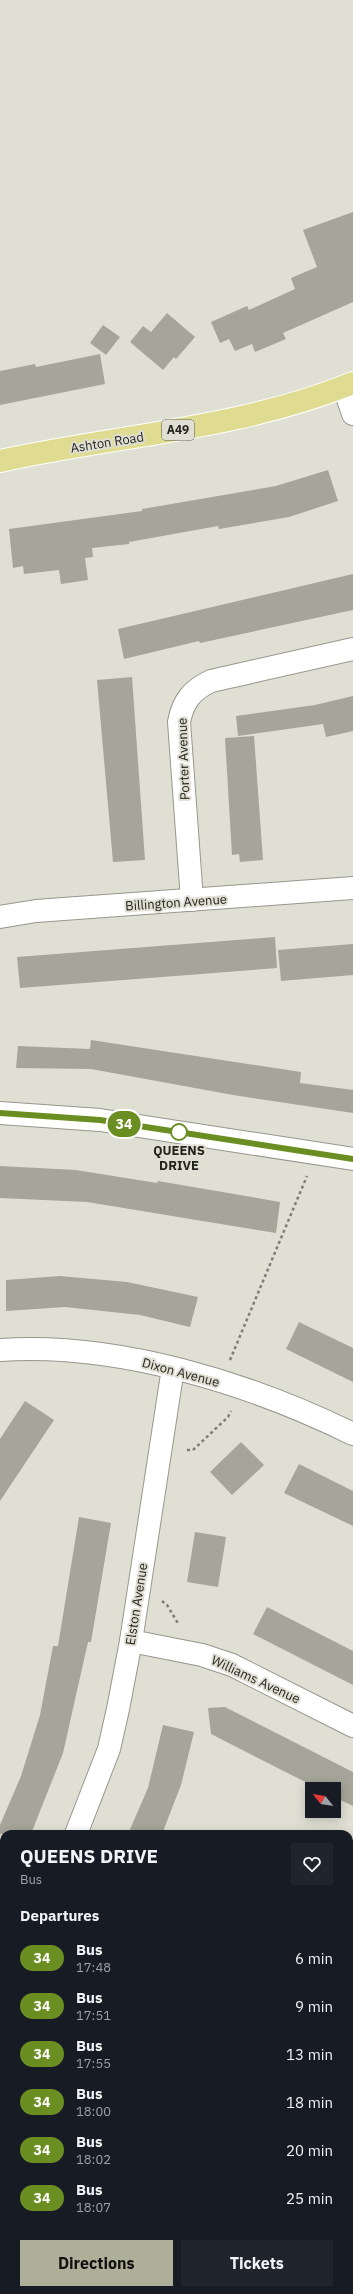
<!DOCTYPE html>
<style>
:root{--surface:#171b24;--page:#20242c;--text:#f1f3f6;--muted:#9ea1a6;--accent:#aeaf99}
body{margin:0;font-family:"IBM Plex Sans",sans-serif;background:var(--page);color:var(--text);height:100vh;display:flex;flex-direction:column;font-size:15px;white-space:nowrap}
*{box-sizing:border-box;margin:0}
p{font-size:13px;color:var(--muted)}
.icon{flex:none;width:22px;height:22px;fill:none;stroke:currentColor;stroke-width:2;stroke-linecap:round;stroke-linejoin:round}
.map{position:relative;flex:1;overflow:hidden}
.sheet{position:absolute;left:0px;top:1830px;width:353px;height:464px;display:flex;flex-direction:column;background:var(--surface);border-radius:12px 12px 0 0;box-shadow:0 2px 10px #0003}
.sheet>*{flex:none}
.badge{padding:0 8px;border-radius:13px;font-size:14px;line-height:26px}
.needle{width:26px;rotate:300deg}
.tools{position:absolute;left:305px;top:1782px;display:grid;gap:8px}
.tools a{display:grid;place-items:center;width:36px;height:36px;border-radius:0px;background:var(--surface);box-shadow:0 2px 10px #0003;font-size:20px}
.map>.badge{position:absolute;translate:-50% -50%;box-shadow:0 0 0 2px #fff}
h2{padding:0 20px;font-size:15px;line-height:36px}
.round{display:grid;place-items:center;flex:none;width:42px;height:42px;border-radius:0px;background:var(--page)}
.head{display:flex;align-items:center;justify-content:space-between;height:68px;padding:0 20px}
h1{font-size:19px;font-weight:700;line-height:30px}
.cta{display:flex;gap:8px;margin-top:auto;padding:8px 20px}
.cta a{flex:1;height:46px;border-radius:0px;background:var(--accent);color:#111;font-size:16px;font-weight:700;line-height:46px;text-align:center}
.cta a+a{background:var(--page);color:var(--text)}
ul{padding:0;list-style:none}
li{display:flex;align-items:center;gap:12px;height:48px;padding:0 20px}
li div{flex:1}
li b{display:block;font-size:15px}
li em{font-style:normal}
li .badge{min-width:44px;font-weight:700;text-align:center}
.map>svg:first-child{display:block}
.building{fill:#a5a59a}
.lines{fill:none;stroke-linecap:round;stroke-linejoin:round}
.minor-casing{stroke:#97978c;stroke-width:24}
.major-casing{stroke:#fff;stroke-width:24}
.path{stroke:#7e7e77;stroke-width:2.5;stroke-dasharray:3 3;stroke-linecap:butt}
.minor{stroke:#fff;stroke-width:22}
.major{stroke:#dfdb90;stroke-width:22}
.line-casing{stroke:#fff;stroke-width:9}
.line{stroke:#6b8e23;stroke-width:6}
.stop-dot{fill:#fff;stroke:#6b8e23;stroke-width:2}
.labels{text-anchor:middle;stroke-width:4;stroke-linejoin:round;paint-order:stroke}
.shield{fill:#dfdfd4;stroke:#5c5c55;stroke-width:1}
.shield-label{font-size:12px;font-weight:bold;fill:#24241f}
.street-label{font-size:13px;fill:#24241f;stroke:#dfdfd4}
.stop-label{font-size:13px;font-weight:bold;fill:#24241f;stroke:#dfdfd4}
</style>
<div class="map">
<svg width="353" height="2294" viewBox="0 0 353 2294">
<rect width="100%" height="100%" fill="#dfdfd4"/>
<g class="building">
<polygon points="353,212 353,302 283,333 286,339 255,352 252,344 235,351 229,339 220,343 211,322 247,306 249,310 295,289 291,278 317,267 303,230"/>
<polygon points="167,313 195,337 176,359 174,357 163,370 130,342 143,326 151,332"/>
<polygon points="103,325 120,337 106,355 90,343"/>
<polygon points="100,354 105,384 0,405 0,371 35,364 36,367"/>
<polygon points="328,470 338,501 289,517 219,529 218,526 129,542 129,544 92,548 93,557 85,558 88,580 61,584 59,570 24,574 23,566 13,568 9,529 142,511 142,509 276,486"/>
<polygon points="353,574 353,610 200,643 199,641 124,659 118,629"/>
<polygon points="132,677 145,860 113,862 97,680"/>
<polygon points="353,696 353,731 326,737 323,724 238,736 236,716 315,705"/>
<polygon points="254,736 263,860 240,862 239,854 232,855 225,738"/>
<polygon points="275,937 277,968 20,988 17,957"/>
<polygon points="353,944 353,975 281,981 278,950"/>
<polygon points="91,1040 301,1072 300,1083 353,1090 353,1113 233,1095 91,1069 16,1068 18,1046 90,1049"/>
<polygon points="0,1166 76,1170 157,1183 158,1181 280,1202 276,1233 87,1202 0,1198"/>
<polygon points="60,1276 127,1282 198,1297 190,1327 140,1315 65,1307 6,1311 6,1280"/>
<polygon points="299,1322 353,1348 353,1382 286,1349"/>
<polygon points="25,1401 54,1420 0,1501 0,1439"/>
<polygon points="241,1442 264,1465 232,1495 210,1472"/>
<polygon points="299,1464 353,1491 353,1526 284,1493"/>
<polygon points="79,1517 111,1523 91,1642 88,1642 63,1753 31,1834 0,1834 0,1825 21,1776 40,1715 53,1646 58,1646"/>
<polygon points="195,1532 226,1537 218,1587 187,1582"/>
<polygon points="267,1607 353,1651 353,1685 253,1634"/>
<polygon points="225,1707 353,1772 353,1806 334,1797 334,1789 319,1789 211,1734 208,1708"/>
<polygon points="163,1725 194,1732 181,1785 162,1834 128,1834 148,1788"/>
</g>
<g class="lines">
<defs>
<g id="minor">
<polyline points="344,387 353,414"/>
<path d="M192 900 179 722C183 701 192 690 211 681L353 649"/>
<polyline points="0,917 36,911 353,888"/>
<polyline points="0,1113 100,1120 353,1159"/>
<path d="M0 1350C117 1342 249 1383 353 1434"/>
<polyline points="131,1641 202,1655 232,1665 353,1726"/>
<polyline points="76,1834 109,1749 118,1709 131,1641 173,1368"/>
<polyline points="0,2009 4,2000"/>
<polyline points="0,2157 4,2158"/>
<polyline points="349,2246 353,2247"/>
<polyline points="26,2294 28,2290"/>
<polyline points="160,2294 162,2290"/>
</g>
<path id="major" d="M0 461C118 435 240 429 353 383"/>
</defs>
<use href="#minor" class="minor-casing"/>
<use href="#major" class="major-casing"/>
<g class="path">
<polyline points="230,1360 307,1176"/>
<polyline points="187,1450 193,1450 228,1417 231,1411"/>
<polyline points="162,1601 167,1605 179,1625"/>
</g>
<use href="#minor" class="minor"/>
<use href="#major" class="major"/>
</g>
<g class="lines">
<defs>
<polyline id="line" points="0,1113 100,1120 353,1159"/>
</defs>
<use href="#line" class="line-casing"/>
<use href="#line" class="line"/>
</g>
<circle class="stop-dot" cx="179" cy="1132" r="8"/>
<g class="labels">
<rect class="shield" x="162" y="420" width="32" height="20" rx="3"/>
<g class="shield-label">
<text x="178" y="434">A49</text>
</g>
<g class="street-label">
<text transform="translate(107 442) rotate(-9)" y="5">Ashton Road</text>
<text transform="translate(183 759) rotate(-92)" y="5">Porter Avenue</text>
<text transform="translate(176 902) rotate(-4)" y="5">Billington Avenue</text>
<text transform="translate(181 1372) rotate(15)" y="5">Dixon Avenue</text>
<text transform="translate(136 1604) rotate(-81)" y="5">Elston Avenue</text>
<text transform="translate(256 1679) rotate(25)" y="5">Williams Avenue</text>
</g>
<g class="stop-label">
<text x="179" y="1155">QUEENS<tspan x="179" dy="15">DRIVE</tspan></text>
</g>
</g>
</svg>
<div class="tools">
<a><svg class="needle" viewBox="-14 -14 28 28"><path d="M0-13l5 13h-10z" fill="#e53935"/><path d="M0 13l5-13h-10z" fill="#9ea1a6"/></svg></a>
</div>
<b class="badge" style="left:124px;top:1124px;background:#6b8e23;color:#fff">34</b>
<section class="sheet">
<div class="head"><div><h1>QUEENS DRIVE</h1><p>Bus</p></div><a class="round"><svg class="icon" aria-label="heart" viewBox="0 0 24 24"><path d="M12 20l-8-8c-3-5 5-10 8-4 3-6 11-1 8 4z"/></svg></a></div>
<h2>Departures</h2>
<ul>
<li><span class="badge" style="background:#6b8e23;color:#fff">34</span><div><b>Bus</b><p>17:48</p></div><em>6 min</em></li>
<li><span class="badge" style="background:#6b8e23;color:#fff">34</span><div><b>Bus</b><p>17:51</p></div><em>9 min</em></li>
<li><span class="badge" style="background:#6b8e23;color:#fff">34</span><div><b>Bus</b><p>17:55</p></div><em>13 min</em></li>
<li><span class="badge" style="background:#6b8e23;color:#fff">34</span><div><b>Bus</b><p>18:00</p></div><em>18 min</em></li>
<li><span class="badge" style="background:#6b8e23;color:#fff">34</span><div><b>Bus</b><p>18:02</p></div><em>20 min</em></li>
<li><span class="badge" style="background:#6b8e23;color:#fff">34</span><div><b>Bus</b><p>18:07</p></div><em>25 min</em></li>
</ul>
<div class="cta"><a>Directions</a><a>Tickets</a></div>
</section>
</div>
